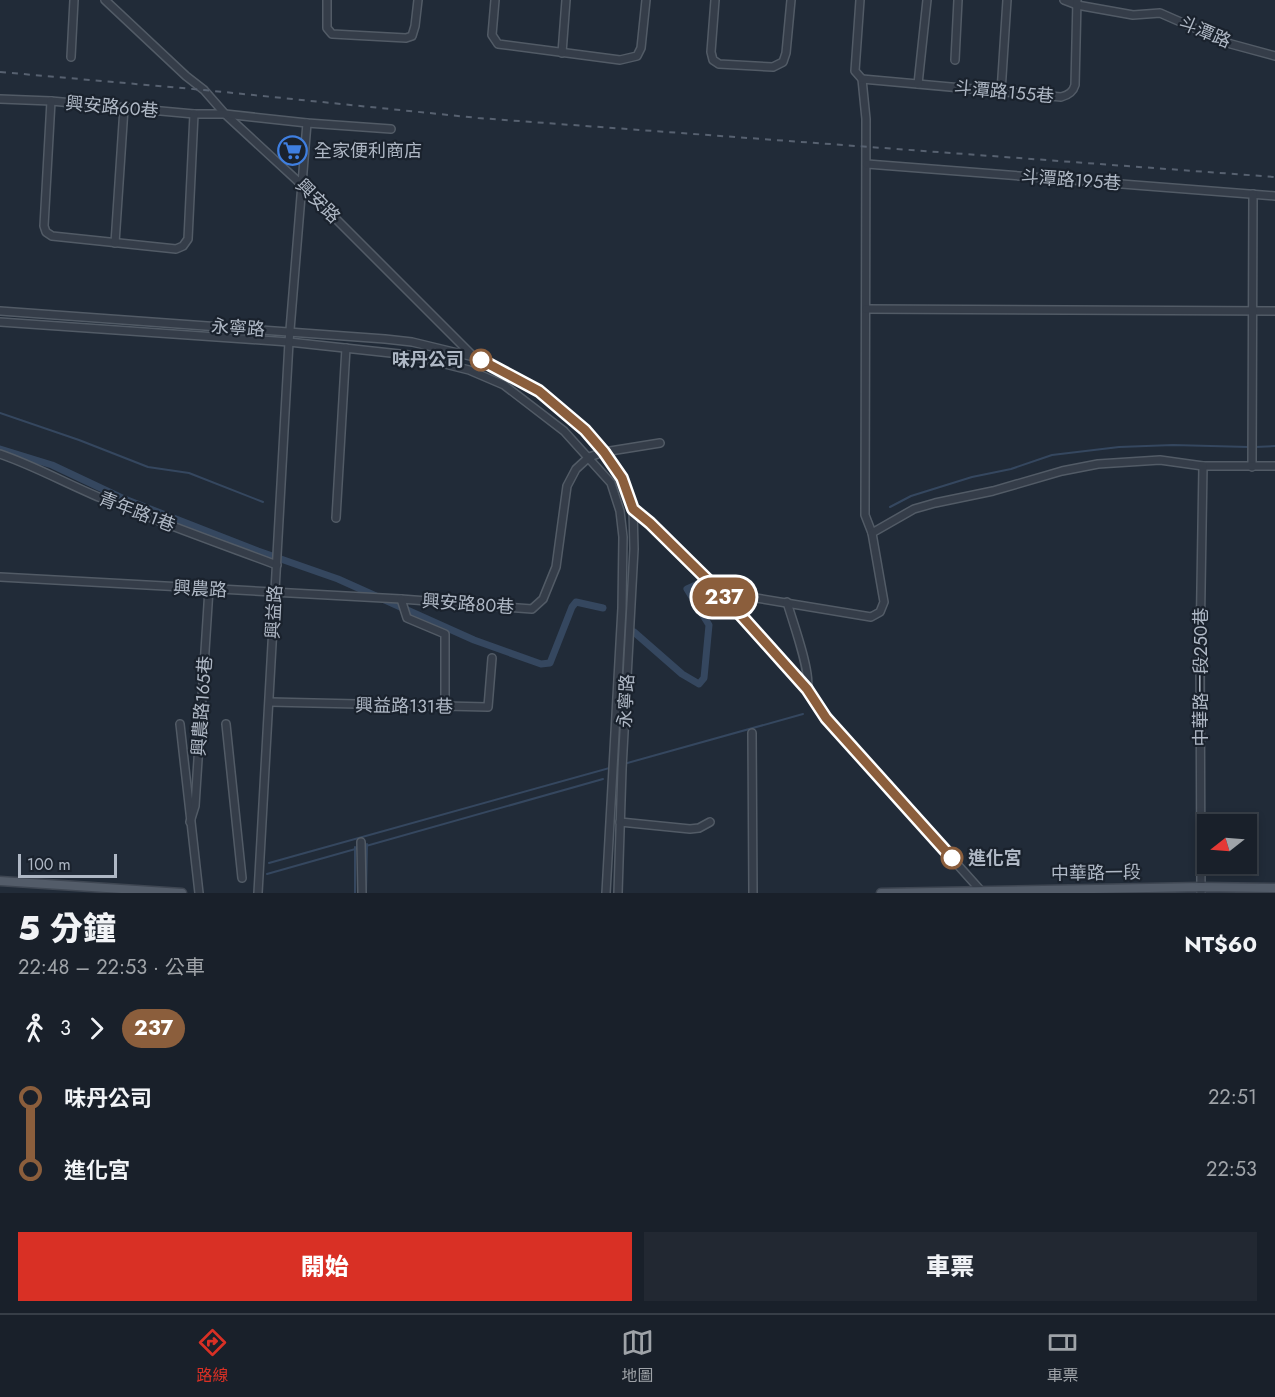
<!DOCTYPE html>
<html lang="zh-TW">
<meta charset="utf-8">
<style>
:root{--surface:#19202a;--page:#222832;--text:#f1f3f6;--muted:#9fa3a8;--line:#373e47;--accent:#d93025}
body{margin:0;font-family:Jost,"Noto Sans TC",sans-serif;background:var(--page);color:var(--text);height:100vh;display:flex;flex-direction:column;font-size:22px;white-space:nowrap}
*{box-sizing:border-box;margin:0}
p{font-size:20px;color:var(--muted)}
.icon{flex:none;width:33px;height:33px;fill:none;stroke:currentColor;stroke-width:2;stroke-linecap:round;stroke-linejoin:round}
.map{position:relative;height:893px;overflow:hidden}
.drawer{display:flex;flex-direction:column;background:var(--surface);flex:1}
.drawer>*{flex:none}
.badge{padding:0 12px;border-radius:20px;font-size:21px;line-height:39px}
.needle{width:39px;rotate:253deg}
.buttons{position:absolute;left:1197px;top:814px;display:grid;gap:12px}
.buttons a{display:grid;place-items:center;width:60px;height:60px;border-radius:0px;background:var(--surface);box-shadow:0 3px 9px #0003,0 0 0 2px var(--line);font-size:30px}
.scale{position:absolute;left:18px;bottom:15px;width:99px;box-sizing:border-box;padding-left:6px;border:3px solid #afb8c5;border-top:0;font-size:16px;line-height:21px;white-space:nowrap;color:#afb8c5;-webkit-text-stroke:4px #1a222d;paint-order:stroke}
.map>.badge{position:absolute;translate:-50% -50%;box-shadow:0 0 0 3px #fff}
.legs{display:flex;align-items:center;gap:9px;height:66px;padding:0 18px;font-size:20px}
.legs p{margin-inline-start:auto}
.head{display:flex;align-items:center;justify-content:space-between;height:102px;padding:0 18px}
h1{font-size:33px;font-weight:800;line-height:45px}
.button{display:flex;gap:12px;margin-top:auto;padding:12px 18px}
.button a{flex:1;height:69px;border-radius:0px;background:var(--accent);color:#fff;font-size:24px;font-weight:800;line-height:69px;text-align:center}
.button a+a{background:var(--page);color:var(--text)}
ul{padding:0 18px;list-style:none}
li{display:flex;align-items:center;gap:21px;height:72px;font-size:22px}
li i{display:grid;place-items:center;width:9px;height:100%;margin:0 8px;background:currentColor}
li i::after{content:'';width:15px;height:15px;margin:-8px;border:4px solid;border-radius:50%;background:var(--surface)}
li p{margin-inline-start:auto}
li:first-child i{background:linear-gradient(#0000 50%,currentColor 0)}
li:last-child i{background:linear-gradient(currentColor 50%,#0000 0)}
.dock{display:flex;justify-content:space-around;align-items:center;height:84px;border-top:2px solid var(--line);background:var(--surface);font-size:16px;color:var(--muted)}
.dock a{display:grid;justify-items:center;gap:3px}
.dock .current{color:var(--accent)}
.map>svg:first-child{display:block}
.lines{fill:none;stroke-linecap:round;stroke-linejoin:round}
.stream{stroke:#35475f;stroke-width:2}
.canal{stroke:#35475f;stroke-width:7}
.minor-casing{stroke:#525b66;stroke-width:10}
.major-casing{stroke:#3e4652;stroke-width:11}
.minor{stroke:#353d49;stroke-width:7}
.major{stroke:#535c69;stroke-width:8}
.rail{stroke:#576170;stroke-width:2;stroke-dasharray:6 6;stroke-linecap:butt}
.line-1-casing{stroke:#fff;stroke-width:14}
.line-1{stroke:#8b5e3c;stroke-width:9}
.stop-1-dot{fill:#fff;stroke:#8b5e3c;stroke-width:3}
.labels{text-anchor:middle;stroke-width:4.5;stroke-linejoin:round;paint-order:stroke}
.street-label{font-size:18px;fill:#afb8c5;stroke:#1a222d}
.poi-label{font-size:18px;fill:#afb8c5;stroke:#1a222d;text-anchor:start}
.stop-label{font-size:18px;font-weight:bold;fill:#afb8c5;stroke:#1a222d;text-anchor:end}
</style>
<div class="map">
<svg width="1275" height="893" viewBox="0 0 1275 893">
<rect width="100%" height="100%" fill="#212b38"/>
<g class="lines">
<g class="stream">
<polyline points="0,413 79,440 148,467 189,473 263,502"/>
<polyline points="1255,447 1275,446"/>
<polyline points="890,507 911,496 972,477 1011,469 1052,455 1119,447 1173,445 1249,447"/>
<polyline points="269,863 803,714"/>
<polyline points="267,874 603,779"/>
<polyline points="355,893 355,847"/>
<polyline points="366,893 367,844"/>
</g>
<g class="canal">
<polyline points="0,449 52,465 122,498 258,551 338,579 474,640 541,664 550,663 572,607 576,602 603,608"/>
<polyline points="714,585 748,587"/>
<polyline points="634,632 682,674 699,684 704,678 709,625 687,589 698,584"/>
</g>
<defs>
<g id="minor">
<polyline points="105,0 186,76 204,90 225,114 302,185 474,357 506,372 539,391 585,430 604,452 622,478 633,509 650,523 720,592 807,689 826,718 983,893"/>
<polyline points="327,0 327,28 332,34 406,38 412,36 415,26 418,0"/>
<polyline points="495,0 492,35 498,44 620,60 637,56 641,48 646,0"/>
<polyline points="715,0 711,52 713,60 719,64 773,67 783,62 786,53 791,0"/>
<polyline points="860,0 855,71 862,79 866,119 865,515 872,533"/>
<polyline points="1064,0 1077,5 1133,15 1160,13 1231,44 1275,56"/>
<polyline points="562,53 566,0"/>
<polyline points="71,57 74,0"/>
<polyline points="955,60 958,0"/>
<path d="M862 79 1061 97C1069 95 1073 92 1075 85L1077 0"/>
<polyline points="918,84 927,0"/>
<polyline points="1001,92 1007,0"/>
<polyline points="0,99 51,101 194,114 225,114 307,123 391,129"/>
<polyline points="51,101 44,226 46,232 52,236 176,249 183,246 188,239 194,114"/>
<polyline points="867,164 1275,196"/>
<polyline points="115,243 124,108"/>
<polyline points="866,309 1275,311"/>
<polyline points="0,311 385,339 412,342 474,357"/>
<polyline points="0,322 289,342 409,355 469,370 504,385 564,431 611,483 620,511 623,537 622,608 606,893"/>
<path d="M0 454C35 466 67 484 101 498 159 522 218 543 277 565"/>
<polyline points="1252,467 1253,194"/>
<polyline points="336,518 346,348"/>
<polyline points="0,577 401,599 532,609 543,599 556,567 567,486 576,469 589,457 604,452 660,443"/>
<polyline points="720,592 871,617 880,612 884,602 872,533 914,509 935,503 993,491 1062,471 1098,464 1160,460 1203,466 1275,466"/>
<polyline points="401,599 407,618 445,634 445,706"/>
<path d="M787 602C792 620 812 674 807 689"/>
<polyline points="270,702 488,707 492,658"/>
<polyline points="180,724 199,893"/>
<polyline points="226,724 242,878"/>
<polyline points="752,733 753,893"/>
<polyline points="190,822 195,806 209,589"/>
<polyline points="620,822 690,829 699,828 710,822"/>
<polyline points="361,842 362,893"/>
<polyline points="258,893 289,342 307,123"/>
<polyline points="618,893 622,769 634,549 633,509"/>
<polyline points="1201,893 1200,649 1203,466"/>
</g>
<g id="major">
<polyline points="0,881 182,893"/>
<polyline points="881,893 1201,887 1275,888"/>
</g>
</defs>
<use href="#minor" class="minor-casing"/>
<use href="#major" class="major-casing"/>
<use href="#minor" class="minor"/>
<use href="#major" class="major"/>
<polyline class="rail" points="0,72 204,90 478,118 1275,177"/>
</g>
<g class="lines">
<defs>
<polyline id="line-1" points="481,360 539,391 585,430 604,452 622,478 633,509 650,523 720,592 807,689 826,718 952,858"/>
</defs>
<use href="#line-1" class="line-1-casing"/>
<use href="#line-1" class="line-1"/>
</g>
<defs>
<symbol id="supermarket-ring" viewBox="-11 -11 22 22"><circle r="9.5" fill="#1a222d" stroke="#3f7fe0" stroke-width="1.5"/><path d="M-6-5.5h2.5l.6 2H6L4.5 2H-2.5L-4.4-4H-6ZM-1.5 3.2a1.3 1.3 0 1 0 .1 0ZM3 3.2a1.3 1.3 0 1 0 .1 0Z" fill="#3f7fe0"/></symbol>
</defs>
<g fill-rule="evenodd">
<use href="#supermarket-ring" x="276" y="134" width="33" height="33"/>
</g>
<g class="stop-1-dot">
<circle cx="481" cy="360" r="10"/>
<circle cx="952" cy="858" r="10"/>
</g>
<g class="labels">
<g class="street-label">
<text transform="translate(1205 32) rotate(23)" y="6">斗潭路</text>
<text transform="translate(1004 92) rotate(5)" y="6">斗潭路155巷</text>
<text transform="translate(112 107) rotate(5)" y="6">興安路60巷</text>
<text transform="translate(1071 180) rotate(4)" y="6">斗潭路195巷</text>
<text transform="translate(318 201) rotate(45)" y="6">興安路</text>
<text transform="translate(238 328) rotate(4)" y="6">永寧路</text>
<text transform="translate(137 512) rotate(21)" y="6">青年路1巷</text>
<text transform="translate(200 589) rotate(3)" y="6">興農路</text>
<text transform="translate(468 604) rotate(4)" y="6">興安路80巷</text>
<text transform="translate(274 612) rotate(-87)" y="6">興益路</text>
<text transform="translate(1201 677) rotate(-90)" y="6">中華路一段250巷</text>
<text transform="translate(626 701) rotate(-87)" y="6">永寧路</text>
<text transform="translate(202 706) rotate(-86)" y="6">興農路165巷</text>
<text transform="translate(404 706) rotate(1)" y="6">興益路131巷</text>
<text transform="translate(1096 873) rotate(-1)" y="6">中華路一段</text>
</g>
<g class="poi-label">
<text x="314" y="157">全家便利商店</text>
</g>
<g class="stop-label">
<text x="464" y="366">味丹公司</text>
<text x="968" y="864" text-anchor="start">進化宮</text>
</g>
</g>
</svg>
<div class="buttons">
<a><svg class="needle" viewBox="-14 -14 28 28"><path d="M0-13l5 13h-10z" fill="#e53935"/><path d="M0 13l5-13h-10z" fill="#9fa3a8"/></svg></a>
</div>
<div class="scale">100 m</div>
<b class="badge" style="left:724px;top:597px;background:#8b5e3c;color:#fff">237</b>
</div>
<section class="drawer">
<div class="head"><div><h1>5 分鐘</h1><p>22:48 – 22:53 · 公車</p></div><b>NT$60</b></div>
<div class="legs"><svg class="icon" aria-label="walk" viewBox="0 0 24 24"><circle cx="13" cy="4" r="2"/><path d="M13 8l-2 6 4 7M11 14l-3 7M7 12l3-4h3l4 4"/></svg>3<svg class="icon" aria-label="forward" viewBox="0 0 24 24"><path d="M9 5l7 7-7 7"/></svg><b class="badge" style="background:#8b5e3c;color:#fff">237</b></div>
<ul>
<li><i style="color:#8b5e3c"></i><b>味丹公司</b><p>22:51</p></li>
<li><i style="color:#8b5e3c"></i><b>進化宮</b><p>22:53</p></li>
</ul>
<div class="button"><a>開始</a><a>車票</a></div>
</section>
<nav class="dock">
<a class="current"><svg class="icon" aria-label="directions" viewBox="0 0 24 24"><path d="M12 3l9 9-9 9-9-9zM9 14v-3h6M13 9l2 2-2 2"/></svg>路線</a>
<a><svg class="icon" aria-label="map" viewBox="0 0 24 24"><path d="M3 6l6-2 6 2 6-2v14l-6 2-6-2-6 2zM9 4v14M15 6v14"/></svg>地圖</a>
<a><svg class="icon" aria-label="tickets" viewBox="0 0 24 24"><path d="M3 7h18v10H3zM15 7v10"/></svg>車票</a>
</nav>
